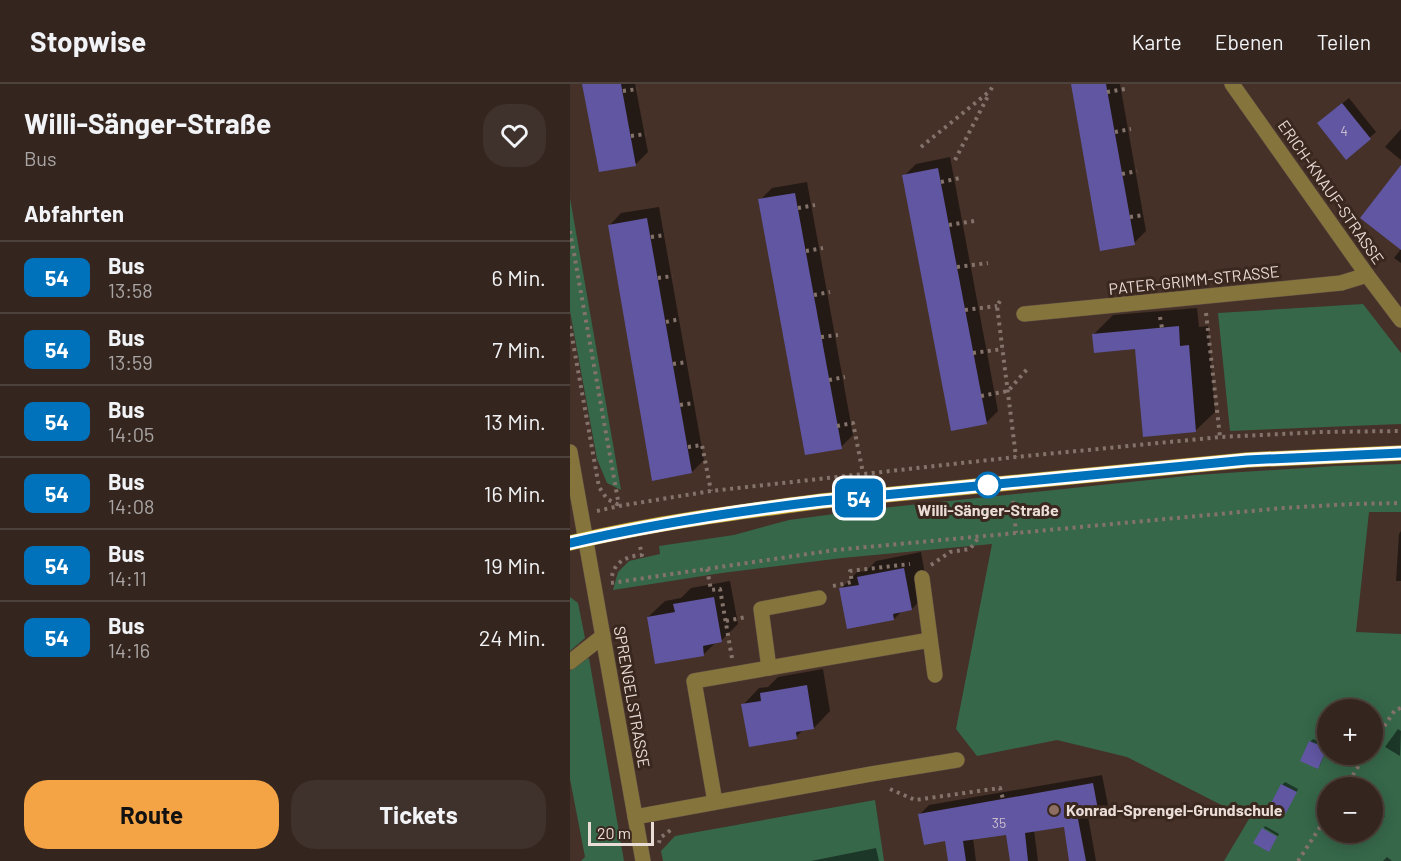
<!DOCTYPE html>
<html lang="de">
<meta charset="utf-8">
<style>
:root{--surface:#34251e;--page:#3f312b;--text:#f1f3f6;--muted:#a9a5a4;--line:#4e423c;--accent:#f4a345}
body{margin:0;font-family:Barlow,sans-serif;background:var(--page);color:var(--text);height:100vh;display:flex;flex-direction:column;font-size:22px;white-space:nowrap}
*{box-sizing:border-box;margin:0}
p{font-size:20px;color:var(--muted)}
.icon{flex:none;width:33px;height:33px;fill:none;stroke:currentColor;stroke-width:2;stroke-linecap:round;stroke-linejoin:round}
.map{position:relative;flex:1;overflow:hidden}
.drawer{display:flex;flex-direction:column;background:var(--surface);width:570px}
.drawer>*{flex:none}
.badge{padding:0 12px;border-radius:9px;font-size:21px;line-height:39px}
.fabs{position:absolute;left:747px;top:615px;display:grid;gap:12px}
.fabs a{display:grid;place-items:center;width:66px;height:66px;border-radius:50%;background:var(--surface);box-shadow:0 3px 15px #0003,0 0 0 2px var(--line);font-size:30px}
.scale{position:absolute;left:18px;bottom:15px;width:66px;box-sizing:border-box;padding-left:6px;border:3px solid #eaddd7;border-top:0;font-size:16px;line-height:21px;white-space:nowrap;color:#eaddd7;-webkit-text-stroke:4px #3a271e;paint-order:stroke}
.map>.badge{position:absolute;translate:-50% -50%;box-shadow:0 0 0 3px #fff}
h2{padding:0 24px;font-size:22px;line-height:54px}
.round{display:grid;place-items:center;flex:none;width:63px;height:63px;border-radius:24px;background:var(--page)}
.headline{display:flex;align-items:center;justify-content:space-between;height:102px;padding:0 24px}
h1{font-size:28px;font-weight:700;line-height:45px}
.button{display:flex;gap:12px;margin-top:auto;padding:12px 24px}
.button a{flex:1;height:69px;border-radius:24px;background:var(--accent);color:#111;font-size:24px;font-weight:700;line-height:69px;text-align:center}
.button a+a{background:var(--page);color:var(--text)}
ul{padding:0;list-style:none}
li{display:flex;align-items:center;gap:18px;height:72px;padding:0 24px;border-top:2px solid var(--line)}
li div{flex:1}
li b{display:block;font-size:22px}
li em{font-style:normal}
li .badge{min-width:66px;font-weight:700;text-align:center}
header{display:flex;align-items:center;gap:36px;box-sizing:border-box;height:84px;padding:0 30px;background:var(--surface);border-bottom:2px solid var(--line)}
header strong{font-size:28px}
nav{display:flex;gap:33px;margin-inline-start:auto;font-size:21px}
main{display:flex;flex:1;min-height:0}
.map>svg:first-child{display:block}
.green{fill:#366749;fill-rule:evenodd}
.shadow{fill:#0007}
.building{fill:#6056a2}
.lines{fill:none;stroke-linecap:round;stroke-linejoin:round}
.minor-casing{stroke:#5f4d44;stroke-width:16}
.major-casing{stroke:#5f4d44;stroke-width:16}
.path{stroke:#84736b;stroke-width:4;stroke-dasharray:3 4.5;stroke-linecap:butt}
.minor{stroke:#85753c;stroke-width:15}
.major{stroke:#d4b222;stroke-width:15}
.line-casing{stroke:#fff;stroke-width:14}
.line{stroke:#0072bc;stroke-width:9}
.stop-dot{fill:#fff;stroke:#0072bc;stroke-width:3}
.education-dot{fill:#8d6e63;stroke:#3a271e;stroke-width:2}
.labels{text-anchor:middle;stroke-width:6;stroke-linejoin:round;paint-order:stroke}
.number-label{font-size:14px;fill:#c8bbca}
.street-label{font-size:16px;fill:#eaddd7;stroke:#3a271e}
.stop-label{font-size:16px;font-weight:bold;fill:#eaddd7;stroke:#3a271e}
.poi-label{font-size:16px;font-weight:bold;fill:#eaddd7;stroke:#3a271e;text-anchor:start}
</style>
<header>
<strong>Stopwise</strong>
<nav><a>Karte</a><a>Ebenen</a><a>Teilen</a></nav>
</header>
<main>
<section class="drawer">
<div class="headline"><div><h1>Willi-Sänger-Straße</h1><p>Bus</p></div><a class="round"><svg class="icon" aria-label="heart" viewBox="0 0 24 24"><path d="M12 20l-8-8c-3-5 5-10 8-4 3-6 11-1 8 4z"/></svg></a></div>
<h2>Abfahrten</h2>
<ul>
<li><span class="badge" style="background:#0072bc;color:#fff">54</span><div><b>Bus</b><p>13:58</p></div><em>6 Min.</em></li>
<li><span class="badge" style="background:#0072bc;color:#fff">54</span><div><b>Bus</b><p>13:59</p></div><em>7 Min.</em></li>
<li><span class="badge" style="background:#0072bc;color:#fff">54</span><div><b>Bus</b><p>14:05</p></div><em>13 Min.</em></li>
<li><span class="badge" style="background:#0072bc;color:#fff">54</span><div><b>Bus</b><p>14:08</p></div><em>16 Min.</em></li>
<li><span class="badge" style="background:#0072bc;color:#fff">54</span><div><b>Bus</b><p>14:11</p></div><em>19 Min.</em></li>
<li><span class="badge" style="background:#0072bc;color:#fff">54</span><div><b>Bus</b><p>14:16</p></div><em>24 Min.</em></li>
</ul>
<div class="button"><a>Route</a><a>Tickets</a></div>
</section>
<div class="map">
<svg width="831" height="777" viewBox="0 0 831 777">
<rect width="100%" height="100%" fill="#453128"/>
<g class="green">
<polygon points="0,114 51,406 37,399 27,375 0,227"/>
<polygon points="793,220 831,269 831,340 660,347 648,229"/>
<path d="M831 380V428H799L786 548 831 550V777H654L679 735 557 673 487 656 407 672 386 645 422 460 272 474 152 489 43 506 48 488 59 477 90 470 89 462 164 451 219 436 302 425 626 391 766 382ZM758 626H802V670H758ZM758 704H802V748H758Z"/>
<polygon points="0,513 8,519 15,554 0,567"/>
<polygon points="19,574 54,777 11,777 15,773 0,695 0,587 5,580"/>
<polygon points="305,716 314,777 93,777 91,767 105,752"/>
</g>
<g class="shadow">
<polygon points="14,0 65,0 78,68 66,80"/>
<polygon points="502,0 550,0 576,147 564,159"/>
<polygon points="779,14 806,48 776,74 755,33"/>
<polygon points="831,45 831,76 815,63"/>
<polygon points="380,73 428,327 416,339 334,92 346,80"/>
<polygon points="237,98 283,351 271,363 190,116 202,104"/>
<polygon points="89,123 134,376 122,388 39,142 51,129"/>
<polygon points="831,165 831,179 824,174"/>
<polygon points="627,224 629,243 638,242 645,328 625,347 567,264 524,250 543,231"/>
<polygon points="831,447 831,497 826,497 829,450"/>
<polygon points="351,468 358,508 342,525 332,527 324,535 271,505 287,488 296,487 306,477"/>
<polygon points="160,497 168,540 151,557 146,558 134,570 78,533 95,517 111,514 121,504"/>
<polygon points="253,585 260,627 244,644 234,645 226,653 173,621 189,604 198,603 208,593"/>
<polygon points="828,645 831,647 830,672 815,663"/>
<polygon points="743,655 758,661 750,681 748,683 740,658"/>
<polygon points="532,691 538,721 528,730 518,732 526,777 500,777 496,742 464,746 468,777 442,777 437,749 403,754 406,777 380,777 376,756 350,730 359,721"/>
<polygon points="715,698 728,705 716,727 712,701"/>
<polygon points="802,723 815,732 802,748"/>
<polygon points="695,742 709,750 708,752 694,744"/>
<polygon points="306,764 309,777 241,777"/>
<polygon points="817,773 822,777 813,777"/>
</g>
<g class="building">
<polygon points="12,0 51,0 66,82 29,88"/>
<polygon points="501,0 536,0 565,161 530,167"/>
<polygon points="772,19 801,55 776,76 747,39"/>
<polygon points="831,81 831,166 790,134"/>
<polygon points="368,84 417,340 381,347 332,91"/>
<polygon points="225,109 272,365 235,371 188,115"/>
<polygon points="77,134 122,389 82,397 38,141"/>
<polygon points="609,242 610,262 619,261 626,348 573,353 565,265 524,269 522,250"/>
<polygon points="334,484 342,526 323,530 324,536 277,545 269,504 289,501 287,493"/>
<polygon points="144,513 152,558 133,562 134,572 85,580 77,533 105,528 103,520"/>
<polygon points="237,601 244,645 226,648 227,655 179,663 171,620 191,617 190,609"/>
<polygon points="739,657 757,664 748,685 730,677"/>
<polygon points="523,699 529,731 508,735 516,777 499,777 494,743 455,749 458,777 440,777 436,751 393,757 396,777 378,777 375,757 354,761 348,730"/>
<polygon points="711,700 727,708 716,729 700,721"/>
<polygon points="692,744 707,753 699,768 683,759"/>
</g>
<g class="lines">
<defs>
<g id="minor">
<polyline points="662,0 797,191 831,236"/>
<polyline points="454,230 771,199 797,191"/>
<polyline points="0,368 73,777"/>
<polyline points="352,494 365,591"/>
<polyline points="0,578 33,552"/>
<polyline points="199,584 191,525 249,514"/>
<polyline points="145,718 124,597 360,556"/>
<polyline points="65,733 301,690 387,676"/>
</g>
<path id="major" d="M0 459C83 439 168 428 252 417L677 376 831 369"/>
</defs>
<use href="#minor" class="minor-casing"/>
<use href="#major" class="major-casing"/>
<g class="path">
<polyline points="53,7 68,5"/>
<polyline points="537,8 555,5"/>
<polyline points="545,48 561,45"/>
<polyline points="61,52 76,50"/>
<polyline points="351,63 420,7 424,0"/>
<polyline points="385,76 419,10"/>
<polyline points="552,90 567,87"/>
<polyline points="371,98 390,94"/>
<polyline points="228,124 245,121"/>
<polyline points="560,133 574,131"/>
<polyline points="379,141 404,137"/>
<polyline points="0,147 49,422"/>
<polyline points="81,153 95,151"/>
<polyline points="236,167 253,164"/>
<polyline points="387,183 418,179"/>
<polyline points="88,194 103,192"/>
<polyline points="244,211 260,208"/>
<polyline points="430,217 427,222 446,373"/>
<polyline points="395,226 427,222"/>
<polyline points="636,229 650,353"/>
<polyline points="590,233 592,244"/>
<polyline points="96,238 110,235"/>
<polyline points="0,242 29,403 37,415 49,421"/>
<polyline points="251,253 268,251"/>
<polyline points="403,269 433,265"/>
<polyline points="103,280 117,278"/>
<polyline points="259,296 275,293"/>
<polyline points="411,312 438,307 459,283"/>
<polyline points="110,321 124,319"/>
<polyline points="267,342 283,339 293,389"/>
<polyline points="118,363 132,361 141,407"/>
<polyline points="443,417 446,449"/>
<polyline points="27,427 49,422 141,407 446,373 650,353 752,348 831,347"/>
<polyline points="361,481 380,468 400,465 409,453"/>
<polyline points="137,485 141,506 150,505 162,574"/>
<path d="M42 492C45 477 58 472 72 471L70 462"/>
<polyline points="41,499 265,466 713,424 782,420 831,419"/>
<polyline points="263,502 282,498 280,487 340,480"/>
<polyline points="156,537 176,533"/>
<polyline points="802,661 825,626 831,624"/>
<polyline points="775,704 796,670"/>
<polyline points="320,705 345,716 430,704 433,715"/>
<polyline points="89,759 90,754 102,745"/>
<polyline points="728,777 758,731"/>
</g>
<use href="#minor" class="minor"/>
<use href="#major" class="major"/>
</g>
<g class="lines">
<defs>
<path id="line" d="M0 459C83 440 168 427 252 417L677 376 831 369"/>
</defs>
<use href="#line" class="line-casing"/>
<use href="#line" class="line"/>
</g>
<circle class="stop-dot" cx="418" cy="401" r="12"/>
<circle class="education-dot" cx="484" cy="726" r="6"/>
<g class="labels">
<g class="number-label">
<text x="774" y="52">4</text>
<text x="429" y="744">35</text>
</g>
<g class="street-label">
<text transform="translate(761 108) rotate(55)" y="6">ERICH-KNAUF-STRASSE</text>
<text transform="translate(624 196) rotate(-6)" y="6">PATER-GRIMM-STRASSE</text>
<text transform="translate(62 613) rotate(80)" y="6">SPRENGELSTRASSE</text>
</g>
<g class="stop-label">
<text x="418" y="432">Willi-Sänger-Straße</text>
</g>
<g class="poi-label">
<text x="496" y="732">Konrad-Sprengel-Grundschule</text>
</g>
</g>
</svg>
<div class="fabs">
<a>+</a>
<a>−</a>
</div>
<div class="scale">20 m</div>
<b class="badge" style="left:289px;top:414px;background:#0072bc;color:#fff">54</b>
</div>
</main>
